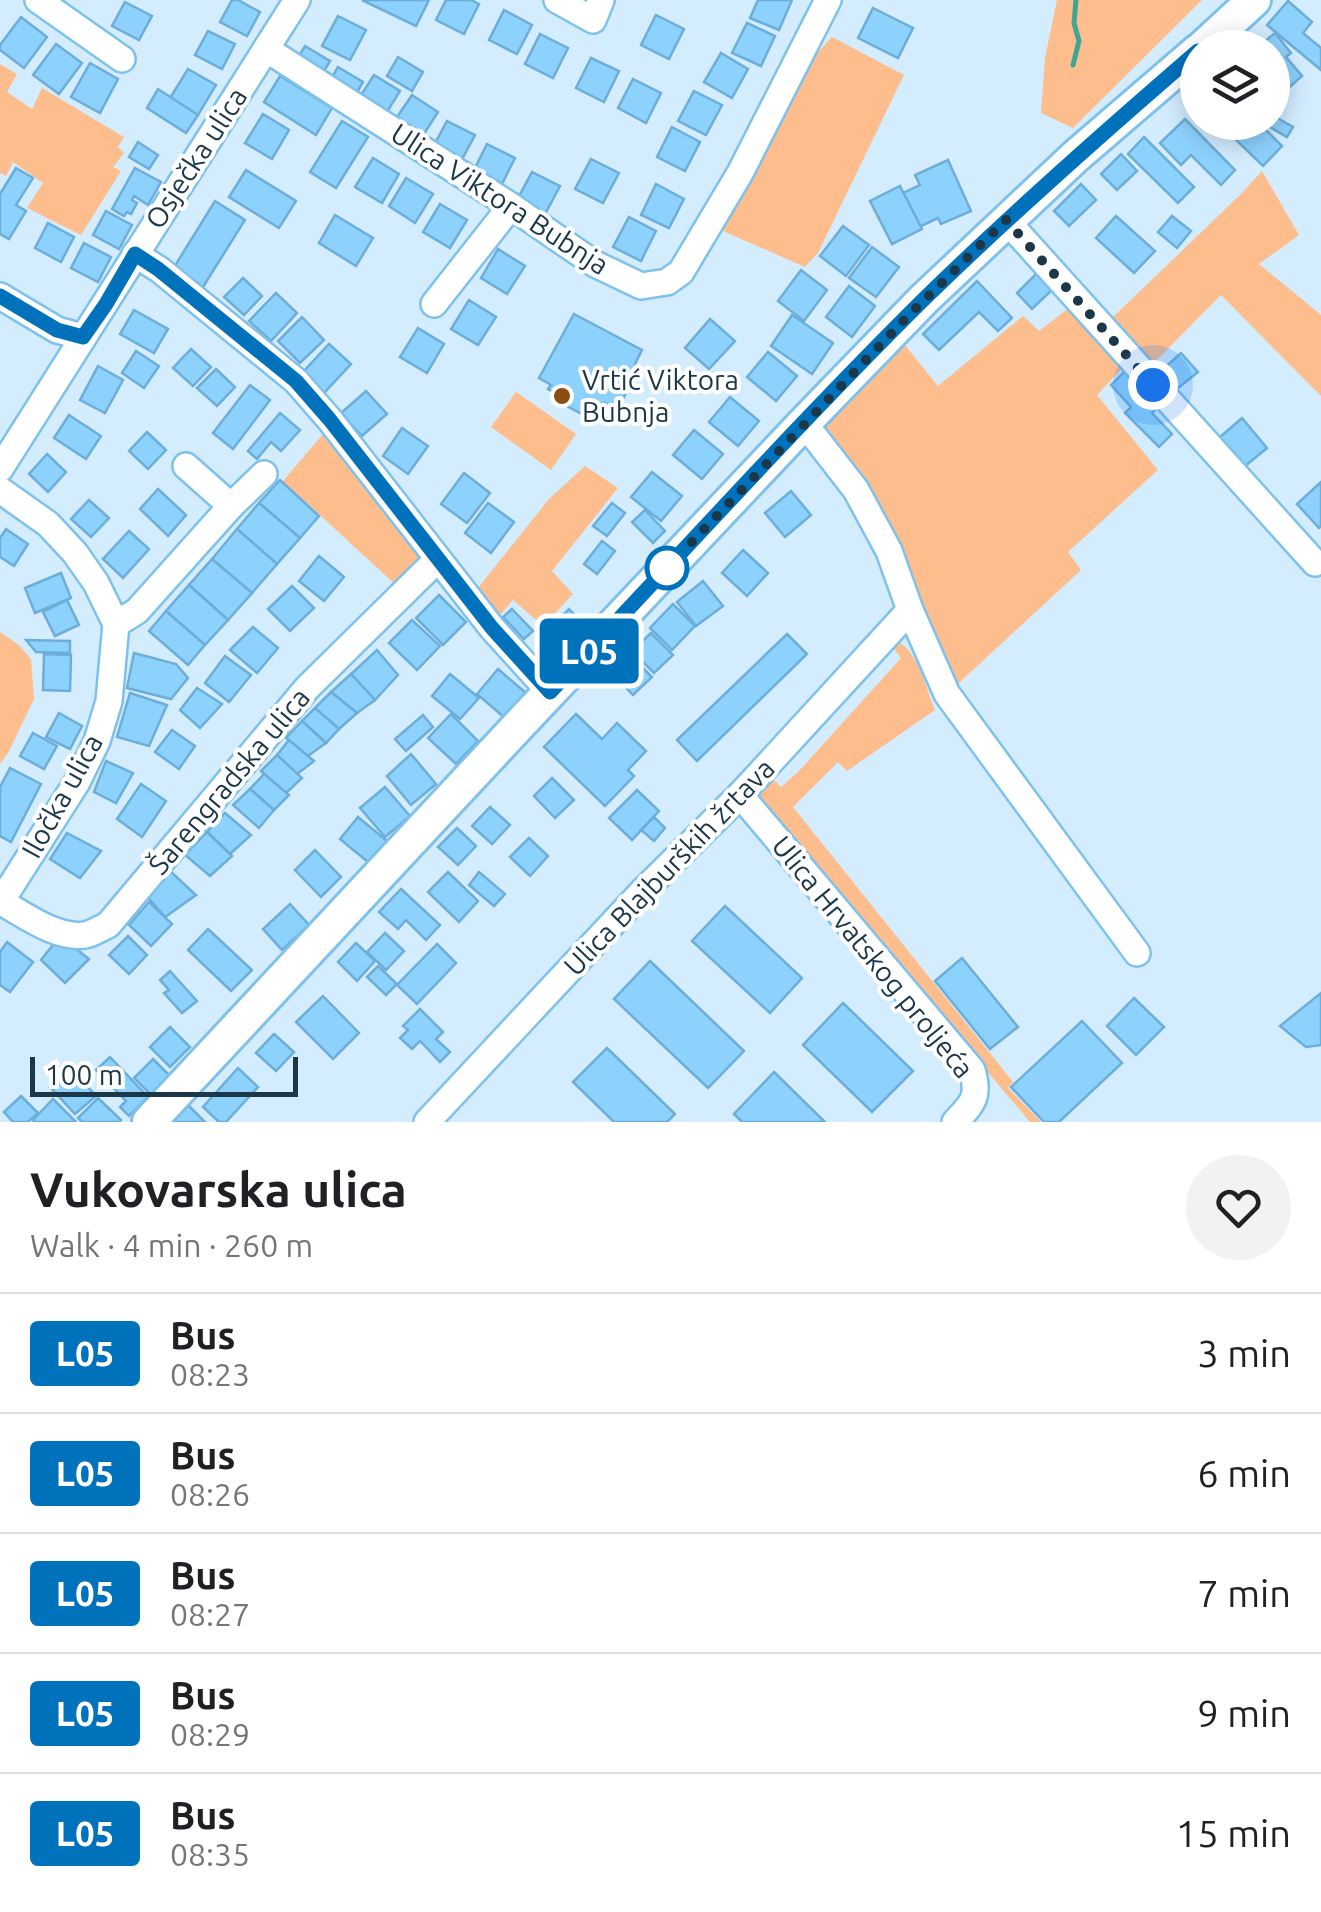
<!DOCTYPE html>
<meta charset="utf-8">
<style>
:root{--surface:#fff;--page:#f2f2f2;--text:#202124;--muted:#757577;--line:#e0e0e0}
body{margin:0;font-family:Ubuntu,sans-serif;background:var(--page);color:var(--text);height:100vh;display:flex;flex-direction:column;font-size:38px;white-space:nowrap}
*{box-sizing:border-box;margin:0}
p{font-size:32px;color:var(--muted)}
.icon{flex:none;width:55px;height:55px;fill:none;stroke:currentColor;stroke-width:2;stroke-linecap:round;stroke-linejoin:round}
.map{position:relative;height:1122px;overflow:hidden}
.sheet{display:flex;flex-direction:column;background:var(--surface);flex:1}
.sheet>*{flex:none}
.badge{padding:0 20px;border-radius:8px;font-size:35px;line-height:65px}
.fabs{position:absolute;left:1180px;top:30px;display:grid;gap:20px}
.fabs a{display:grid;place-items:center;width:110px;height:110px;border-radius:50%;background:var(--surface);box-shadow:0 5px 25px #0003;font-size:50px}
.scale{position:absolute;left:30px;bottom:25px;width:268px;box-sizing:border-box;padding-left:10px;border:5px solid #1b3748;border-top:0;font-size:28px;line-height:35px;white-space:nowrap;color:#1b3748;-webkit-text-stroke:8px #fff;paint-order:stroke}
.you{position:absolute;width:50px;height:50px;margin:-25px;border:8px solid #fff;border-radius:50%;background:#1a73e8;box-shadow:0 0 0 15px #1a73e833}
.map>.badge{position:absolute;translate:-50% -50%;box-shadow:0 0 0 5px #fff}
.round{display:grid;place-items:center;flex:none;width:105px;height:105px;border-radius:52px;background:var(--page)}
.head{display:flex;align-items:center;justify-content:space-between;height:170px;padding:0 30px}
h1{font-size:48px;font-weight:700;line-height:75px}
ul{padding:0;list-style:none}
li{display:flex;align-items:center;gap:30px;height:120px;padding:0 30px;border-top:2px solid var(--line)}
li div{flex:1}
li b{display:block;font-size:38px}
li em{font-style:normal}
li .badge{min-width:110px;font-weight:700;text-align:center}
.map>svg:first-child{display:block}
.green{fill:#febd8c}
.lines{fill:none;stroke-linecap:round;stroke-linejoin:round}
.stream{stroke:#3ea793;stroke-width:5}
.building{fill:#8dd1fd;stroke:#6caed9;stroke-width:2.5}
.minor-casing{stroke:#7ec1ec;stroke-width:30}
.major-casing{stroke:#7ec1ec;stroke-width:38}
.minor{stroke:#fff;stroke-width:25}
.major{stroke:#fff;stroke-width:32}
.line-casing{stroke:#fff;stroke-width:22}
.line{stroke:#0072bc;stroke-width:15}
.walk{stroke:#1b3748;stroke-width:10;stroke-dasharray:0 18}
.poi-dot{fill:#8b4d11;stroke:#fff;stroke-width:4}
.stop-dot{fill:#fff;stroke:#0072bc;stroke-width:5}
.labels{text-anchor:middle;stroke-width:8;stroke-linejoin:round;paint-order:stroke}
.street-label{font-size:28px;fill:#1b3748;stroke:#fff}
.poi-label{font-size:28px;fill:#1b3748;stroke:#fff;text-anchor:start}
</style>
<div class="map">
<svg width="1321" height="1122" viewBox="0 0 1321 1122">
<rect width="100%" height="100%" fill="#d3edff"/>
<g class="green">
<polygon points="1057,0 1202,0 1073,128 1041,113 1045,58"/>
<polygon points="832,37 904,75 818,253 805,267 723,231 818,52"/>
<polygon points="0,64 17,74 7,92 32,109 42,88 124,137 118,147 124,153 113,167 121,171 81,235 27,208 43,183 13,162 6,176 0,173"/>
<polygon points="1262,171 1299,235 1259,264 1321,315 1321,396 1221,295 1152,365 1111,319 1241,194"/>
<polygon points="1078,301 1130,360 1097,395 1158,470 1068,552 1081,570 947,694 910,610 815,436 900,339 938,386 1023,316 1039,331"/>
<polygon points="516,392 576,434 551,470 491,427"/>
<polygon points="323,434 427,559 398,587 283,481"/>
<polygon points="585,466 618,488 552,571 573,594 543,626 513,600 498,617 477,589 549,499"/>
<polygon points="0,632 19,645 31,659 34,699 8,753 0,764"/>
<path d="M894 639C919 651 925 686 935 710L847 771 838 762 793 807 1013 1082 1008 1088 1041 1122H1030L763 807C757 794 757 783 767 773L781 787 799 771 901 658 890 644Z"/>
</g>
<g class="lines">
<polyline class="stream" points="1073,65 1079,41 1074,23 1076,0"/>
</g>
<g class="building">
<polygon points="232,0 238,0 260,12 247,36 220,22"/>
<polygon points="362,0 429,0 416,26"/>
<polygon points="446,0 471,0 479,4 464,34 436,20"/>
<polygon points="758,0 792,0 779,30 750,18"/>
<polygon points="1288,1 1312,22 1303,33 1321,48 1321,70 1267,25"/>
<polygon points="125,2 152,16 139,40 112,26"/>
<polygon points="873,8 913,28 898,58 858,38"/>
<polygon points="504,10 532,25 517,54 489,40"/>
<polygon points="656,15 684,29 669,59 641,45"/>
<polygon points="338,16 366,30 350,60 322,46"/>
<polygon points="21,17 47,37 24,68 0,50 0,45"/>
<polygon points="747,23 775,36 761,66 732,53"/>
<polygon points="208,31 235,44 222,69 195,55"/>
<polygon points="1275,33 1291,53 1286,57 1302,76 1282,94 1272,82 1272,48 1257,48"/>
<polygon points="540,34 568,48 553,78 525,64"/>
<polygon points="56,44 82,63 59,94 33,75"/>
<polygon points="305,46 330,61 319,80 294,64"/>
<polygon points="721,53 748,69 732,98 704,82"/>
<polygon points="398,57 423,72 412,91 387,76"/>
<polygon points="591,58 619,71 604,102 576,88"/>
<polygon points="90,63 118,79 100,113 71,97"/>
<polygon points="338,67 363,82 352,101 327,86"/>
<polygon points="188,69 216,85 198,115 170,98"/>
<polygon points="374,75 400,91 382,120 356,103"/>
<polygon points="280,76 332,108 316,135 264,102"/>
<polygon points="633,79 661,93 646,123 618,108"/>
<polygon points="158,89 198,115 186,133 147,108"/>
<polygon points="694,91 722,105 706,135 678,121"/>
<polygon points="412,95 438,112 420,140 393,123"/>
<polygon points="263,114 289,130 272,159 245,143"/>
<polygon points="1272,115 1293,127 1287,137 1261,122 1272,122"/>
<polygon points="1185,119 1235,170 1221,185 1191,155 1181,165 1160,143"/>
<polygon points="342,121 368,137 336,188 310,172"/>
<polygon points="447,121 475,135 459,165 431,151"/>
<polygon points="1249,122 1258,122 1282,146 1263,166 1234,138"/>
<polygon points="672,127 700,142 685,171 657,157"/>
<polygon points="1144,137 1194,187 1178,203 1128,154"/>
<polygon points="138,142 158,155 149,169 129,157"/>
<polygon points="487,144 515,158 500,188 472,174"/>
<polygon points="1121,154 1137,171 1117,190 1101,174"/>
<polygon points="373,158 399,174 382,203 355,187"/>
<polygon points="591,159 619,173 603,203 575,189"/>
<polygon points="948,160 971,211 941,224 938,218 919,227 903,193 920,185 915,175"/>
<polygon points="16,168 33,178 16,205 26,211 9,239 0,234 0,194"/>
<polygon points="135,168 161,182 148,205 134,196 132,200 137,203 131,214 127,212 124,216 112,209"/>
<polygon points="246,170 296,201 279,228 229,197"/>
<polygon points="532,172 560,186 544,216 516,202"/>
<polygon points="406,178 433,194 415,223 389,206"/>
<polygon points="656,184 684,199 669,228 641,215"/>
<polygon points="1081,184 1096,200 1069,226 1054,211"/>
<polygon points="900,186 922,229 892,244 870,201"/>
<polygon points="215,201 245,220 203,287 173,269"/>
<polygon points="440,204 467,220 450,248 423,232"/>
<polygon points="106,211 132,225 119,249 93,235"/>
<polygon points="335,215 373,238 356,266 319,243"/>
<polygon points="1116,216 1155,251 1134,273 1096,238"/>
<polygon points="1172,216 1191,231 1177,248 1158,232"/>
<polygon points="629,217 656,231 641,261 613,247"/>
<polygon points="48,223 74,237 61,262 35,248"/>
<polygon points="843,226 869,245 846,276 820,256"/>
<polygon points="84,243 111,257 98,282 71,268"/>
<polygon points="872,247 899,267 876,297 849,278"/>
<polygon points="498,249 525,266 507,294 481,278"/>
<polygon points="801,270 827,290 804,321 778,301"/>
<polygon points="1037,273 1053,289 1032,309 1017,293"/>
<polygon points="243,278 262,296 244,315 224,297"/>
<polygon points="977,281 1012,318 998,331 979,312 939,350 923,334"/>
<polygon points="849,286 875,306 852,337 826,317"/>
<polygon points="276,293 297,313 271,341 249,321"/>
<polygon points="469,300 496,317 478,345 451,329"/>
<polygon points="134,310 168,329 154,353 120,334"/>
<polygon points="574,314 642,350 635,364 640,367 617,410 605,403 595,421 563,404 566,399 548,389 551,385 539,378"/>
<polygon points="792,315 833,343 812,374 771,346"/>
<polygon points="302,317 324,340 300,363 278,341"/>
<polygon points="710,319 735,341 709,369 685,348"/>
<polygon points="418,328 444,344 427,373 400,357"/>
<polygon points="329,344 351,364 324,393 303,372"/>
<polygon points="191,349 211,367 193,386 173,368"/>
<polygon points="136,351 159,366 144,388 122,373"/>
<polygon points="768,352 797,376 776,401 747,377"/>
<polygon points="1181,353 1198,372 1178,388 1162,370"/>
<polygon points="98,366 123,380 105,413 80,400"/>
<polygon points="216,369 235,387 217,406 197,388"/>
<polygon points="1127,369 1149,392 1145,396 1157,408 1152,413 1172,434 1159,447 1125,413 1131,407 1111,385"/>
<polygon points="250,385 270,400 233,449 213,433"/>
<polygon points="366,391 387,414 362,436 341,413"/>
<polygon points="730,397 759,421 738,446 709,422"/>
<polygon points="280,413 300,430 281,451 271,442 257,459 248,451"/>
<polygon points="69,415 101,436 86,459 54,438"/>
<polygon points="1242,418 1267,448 1244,467 1219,438"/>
<polygon points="402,428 428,446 408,474 383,456"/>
<polygon points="694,430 723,454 702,479 673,455"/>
<polygon points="147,432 166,450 148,469 129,451"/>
<polygon points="47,454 66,472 48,492 29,474"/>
<polygon points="652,472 682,496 661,521 631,497"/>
<polygon points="464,473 490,493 467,523 441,504"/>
<polygon points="280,480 319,516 300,538 259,503"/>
<polygon points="1321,482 1321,526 1319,528 1297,504"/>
<polygon points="158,489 186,515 168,536 140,509"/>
<polygon points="791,491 811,515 785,537 765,513"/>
<polygon points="89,500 109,518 91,537 71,519"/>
<polygon points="259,503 300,538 277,564 237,529"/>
<polygon points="488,503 514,522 491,553 465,533"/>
<polygon points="612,503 625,513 607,536 593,526"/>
<polygon points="645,510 665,531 653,543 632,522"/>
<polygon points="6,529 28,544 14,566 0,557 0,538"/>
<polygon points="237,529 277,564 252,593 212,559"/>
<polygon points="129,531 149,549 123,578 103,559"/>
<polygon points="602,541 615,551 597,574 584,564"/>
<polygon points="743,550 768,573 747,596 722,573"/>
<polygon points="319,556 344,577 324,601 299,581"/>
<polygon points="212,559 252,593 228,620 189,585"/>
<polygon points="61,573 71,598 35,613 25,588"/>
<polygon points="703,581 723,606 696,626 677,602"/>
<polygon points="189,585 228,620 205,645 166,611"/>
<polygon points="292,586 314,608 290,631 268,609"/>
<polygon points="439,595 466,622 443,645 416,618"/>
<polygon points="67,600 79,625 55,636 43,612"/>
<polygon points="673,604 695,626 672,650 650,628"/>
<polygon points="512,609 533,631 524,639 503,617"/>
<polygon points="569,609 592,633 564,659 542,636"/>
<polygon points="166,611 205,645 188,665 149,631"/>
<polygon points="412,620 440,646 417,670 389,643"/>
<polygon points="253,627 278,648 257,673 230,650"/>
<polygon points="651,633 673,655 654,673 632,651"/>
<polygon points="787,634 807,654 697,761 677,740"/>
<polygon points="26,640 70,641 70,653 36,652"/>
<polygon points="377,650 398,675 375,700 351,674"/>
<polygon points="134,653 176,664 188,678 171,699 127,688"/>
<polygon points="44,654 71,655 70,691 43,690"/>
<polygon points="630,655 652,677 633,695 612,673"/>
<polygon points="225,656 251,675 229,702 205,683"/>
<polygon points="498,669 527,694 506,719 477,694"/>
<polygon points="351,674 375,700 357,713 331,692"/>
<polygon points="450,674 479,698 460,719 432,696"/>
<polygon points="197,688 222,704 200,728 180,710"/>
<polygon points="331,692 357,713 339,729 315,708"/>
<polygon points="130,693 167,705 149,746 117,737"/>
<polygon points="315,708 339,729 326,743 302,721"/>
<polygon points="59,713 82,726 70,749 46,737"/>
<polygon points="451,714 478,741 456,764 428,738"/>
<polygon points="576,714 602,739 617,723 646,751 628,770 634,776 605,806 544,747"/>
<polygon points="423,715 433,727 406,751 395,739"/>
<polygon points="302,721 326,743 308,756 286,738"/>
<polygon points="172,730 195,746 179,769 155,752"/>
<polygon points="33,733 57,746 44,769 20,756"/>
<polygon points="289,740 314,761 297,774 277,755"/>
<polygon points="411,754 436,784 411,805 387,776"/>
<polygon points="277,755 302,778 286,793 261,771"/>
<polygon points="106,761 133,773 116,803 94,792"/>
<polygon points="10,768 41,784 11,842 0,836 0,787"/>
<polygon points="264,774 289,795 274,810 250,789"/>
<polygon points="552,778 574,800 555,818 534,796"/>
<polygon points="141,784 166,801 142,837 117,819"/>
<polygon points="385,787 410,816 385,837 360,808"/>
<polygon points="250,789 274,810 259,828 233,805"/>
<polygon points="637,790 659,811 632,840 609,818"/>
<polygon points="490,807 510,825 492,844 472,826"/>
<polygon points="225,813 251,835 230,854 207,832"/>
<polygon points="358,817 387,841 368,862 340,839"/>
<polygon points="654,817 665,828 654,841 641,830"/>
<polygon points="457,828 476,846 458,865 438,847"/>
<polygon points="207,832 232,856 210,876 185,855"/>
<polygon points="67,833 101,851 80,878 50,859"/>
<polygon points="529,838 548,856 530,876 510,857"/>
<polygon points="315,850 341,877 321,897 295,870"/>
<polygon points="170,871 196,895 165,917 146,895"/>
<polygon points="448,872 478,901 459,922 428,892"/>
<polygon points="479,872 505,894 494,906 469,885"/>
<polygon points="401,889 440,925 426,940 406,920 398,929 379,912"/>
<polygon points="149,902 172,924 151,946 129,925"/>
<polygon points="290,904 309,925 282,950 263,929"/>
<polygon points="725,906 802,978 770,1013 692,941"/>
<polygon points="208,929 252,970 231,991 188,950"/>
<polygon points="385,933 404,951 386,970 367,952"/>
<polygon points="60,936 89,959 65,983 41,960"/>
<polygon points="128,936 147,955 129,974 109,955"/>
<polygon points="7,942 33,962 10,992 0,985 0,952"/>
<polygon points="356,943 375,961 357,981 338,962"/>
<polygon points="437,944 456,963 417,1004 397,985"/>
<polygon points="962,958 1018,1027 990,1049 935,981"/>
<polygon points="650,961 744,1051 708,1088 614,999"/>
<polygon points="378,966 397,984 386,995 367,977"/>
<polygon points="170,971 197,1001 182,1013 164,993 169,990 160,980"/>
<polygon points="1321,993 1321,1045 1306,1047 1280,1026"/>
<polygon points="323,996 359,1033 333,1059 296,1022"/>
<polygon points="1134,998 1164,1027 1136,1055 1107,1026"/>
<polygon points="843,1003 913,1071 872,1112 803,1045"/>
<polygon points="420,1009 443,1032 436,1039 450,1052 440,1062 420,1041 412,1049 400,1038 408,1030 403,1026"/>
<polygon points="1082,1021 1122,1063 1059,1122 1044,1122 1011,1087"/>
<polygon points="170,1027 190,1047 170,1067 150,1047"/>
<polygon points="274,1034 294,1052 276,1071 256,1053"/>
<polygon points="607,1048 675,1114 667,1122 614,1122 573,1082"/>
<polygon points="110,1057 148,1097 129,1116 120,1107 126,1101 96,1070"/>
<polygon points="153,1059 170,1076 151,1095 134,1078"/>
<polygon points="71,1068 96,1096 75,1114 50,1087"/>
<polygon points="238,1068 258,1087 226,1122 219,1122 203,1107"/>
<polygon points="774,1072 825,1122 742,1122 734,1114"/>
<polygon points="21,1096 38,1113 28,1122 13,1122 4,1112"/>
<polygon points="98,1098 121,1120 119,1122 82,1122 78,1118"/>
<polygon points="53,1099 76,1122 35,1122 33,1120"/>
<polygon points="188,1105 205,1122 172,1122"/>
</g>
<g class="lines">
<defs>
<g id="minor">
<polyline points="38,0 122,59"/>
<polyline points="557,0 593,20 601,0"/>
<polyline points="266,49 511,206 595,264 641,286 667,282 681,272 740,173 828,0"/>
<polyline points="1006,220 1315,563"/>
<polyline points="135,254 160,270 296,381 330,420 492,628 550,692"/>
<polyline points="0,296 57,330 83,337"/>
<polyline points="434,304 511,206"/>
<polyline points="804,423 856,490 889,551 910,610 947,694 1137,953"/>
<polyline points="186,466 231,506"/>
<polyline points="0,469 297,0"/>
<polyline points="0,490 48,524 75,553 96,583 116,624 109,701 97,741 77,782 0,903"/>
<polyline points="116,624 137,611 231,506 264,474"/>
<path d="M740 795 972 1070C980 1097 973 1103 955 1122"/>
<path d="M1 902C25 915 56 939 85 935 92 934 101 928 108 925L307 688 438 559"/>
<polyline points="427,1122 641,893 740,795 910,610"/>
</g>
<g id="major">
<polyline points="1202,48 1254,0"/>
<polyline points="149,1122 519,725 804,423 924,299 1076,156 1198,51"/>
</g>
</defs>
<use href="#minor" class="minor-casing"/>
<use href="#major" class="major-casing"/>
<use href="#minor" class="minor"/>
<use href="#major" class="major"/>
</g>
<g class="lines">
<defs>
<path id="line" d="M0 296 57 330 83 337 106 304 135 254 158 269 296 381 330 420 492 628 550 692C674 562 794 428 922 301 1011 214 1104 132 1198 51"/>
</defs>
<use href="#line" class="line-casing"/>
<use href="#line" class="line"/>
<polyline class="walk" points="667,568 908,316 1006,220 1153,385"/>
</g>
<circle class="poi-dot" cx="562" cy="396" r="10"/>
<circle class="stop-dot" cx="667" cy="568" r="20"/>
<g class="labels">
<g class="street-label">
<text transform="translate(196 158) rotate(-57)" y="10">Osječka ulica</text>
<text transform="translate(500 199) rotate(33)" y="10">Ulica Viktora Bubnja</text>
<text transform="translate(229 781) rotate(-50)" y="10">Šarengradska ulica</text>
<text transform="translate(62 796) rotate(-61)" y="10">Iločka ulica</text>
<text transform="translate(669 867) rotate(-46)" y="10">Ulica Blajburških žrtava</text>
<text transform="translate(873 957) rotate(51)" y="10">Ulica Hrvatskog proljeća</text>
</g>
<g class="poi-label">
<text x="582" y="390">Vrtić Viktora<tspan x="582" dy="32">Bubnja</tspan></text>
</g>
</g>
</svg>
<div class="fabs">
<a><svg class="icon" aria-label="layers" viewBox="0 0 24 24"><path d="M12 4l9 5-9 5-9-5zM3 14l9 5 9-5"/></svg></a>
</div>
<div class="scale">100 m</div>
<div class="you" style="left:1153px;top:385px"></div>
<b class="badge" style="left:589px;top:651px;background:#0072bc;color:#fff">L05</b>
</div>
<section class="sheet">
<div class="head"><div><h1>Vukovarska ulica</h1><p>Walk · 4 min · 260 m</p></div><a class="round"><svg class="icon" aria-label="heart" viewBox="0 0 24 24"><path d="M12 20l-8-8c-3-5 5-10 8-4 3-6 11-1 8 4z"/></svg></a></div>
<ul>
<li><span class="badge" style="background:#0072bc;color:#fff">L05</span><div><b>Bus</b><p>08:23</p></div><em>3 min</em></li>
<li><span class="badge" style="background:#0072bc;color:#fff">L05</span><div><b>Bus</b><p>08:26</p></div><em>6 min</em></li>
<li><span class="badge" style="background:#0072bc;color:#fff">L05</span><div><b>Bus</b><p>08:27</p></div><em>7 min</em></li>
<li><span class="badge" style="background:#0072bc;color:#fff">L05</span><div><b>Bus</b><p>08:29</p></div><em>9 min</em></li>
<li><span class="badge" style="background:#0072bc;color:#fff">L05</span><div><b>Bus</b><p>08:35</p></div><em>15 min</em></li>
</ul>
</section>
